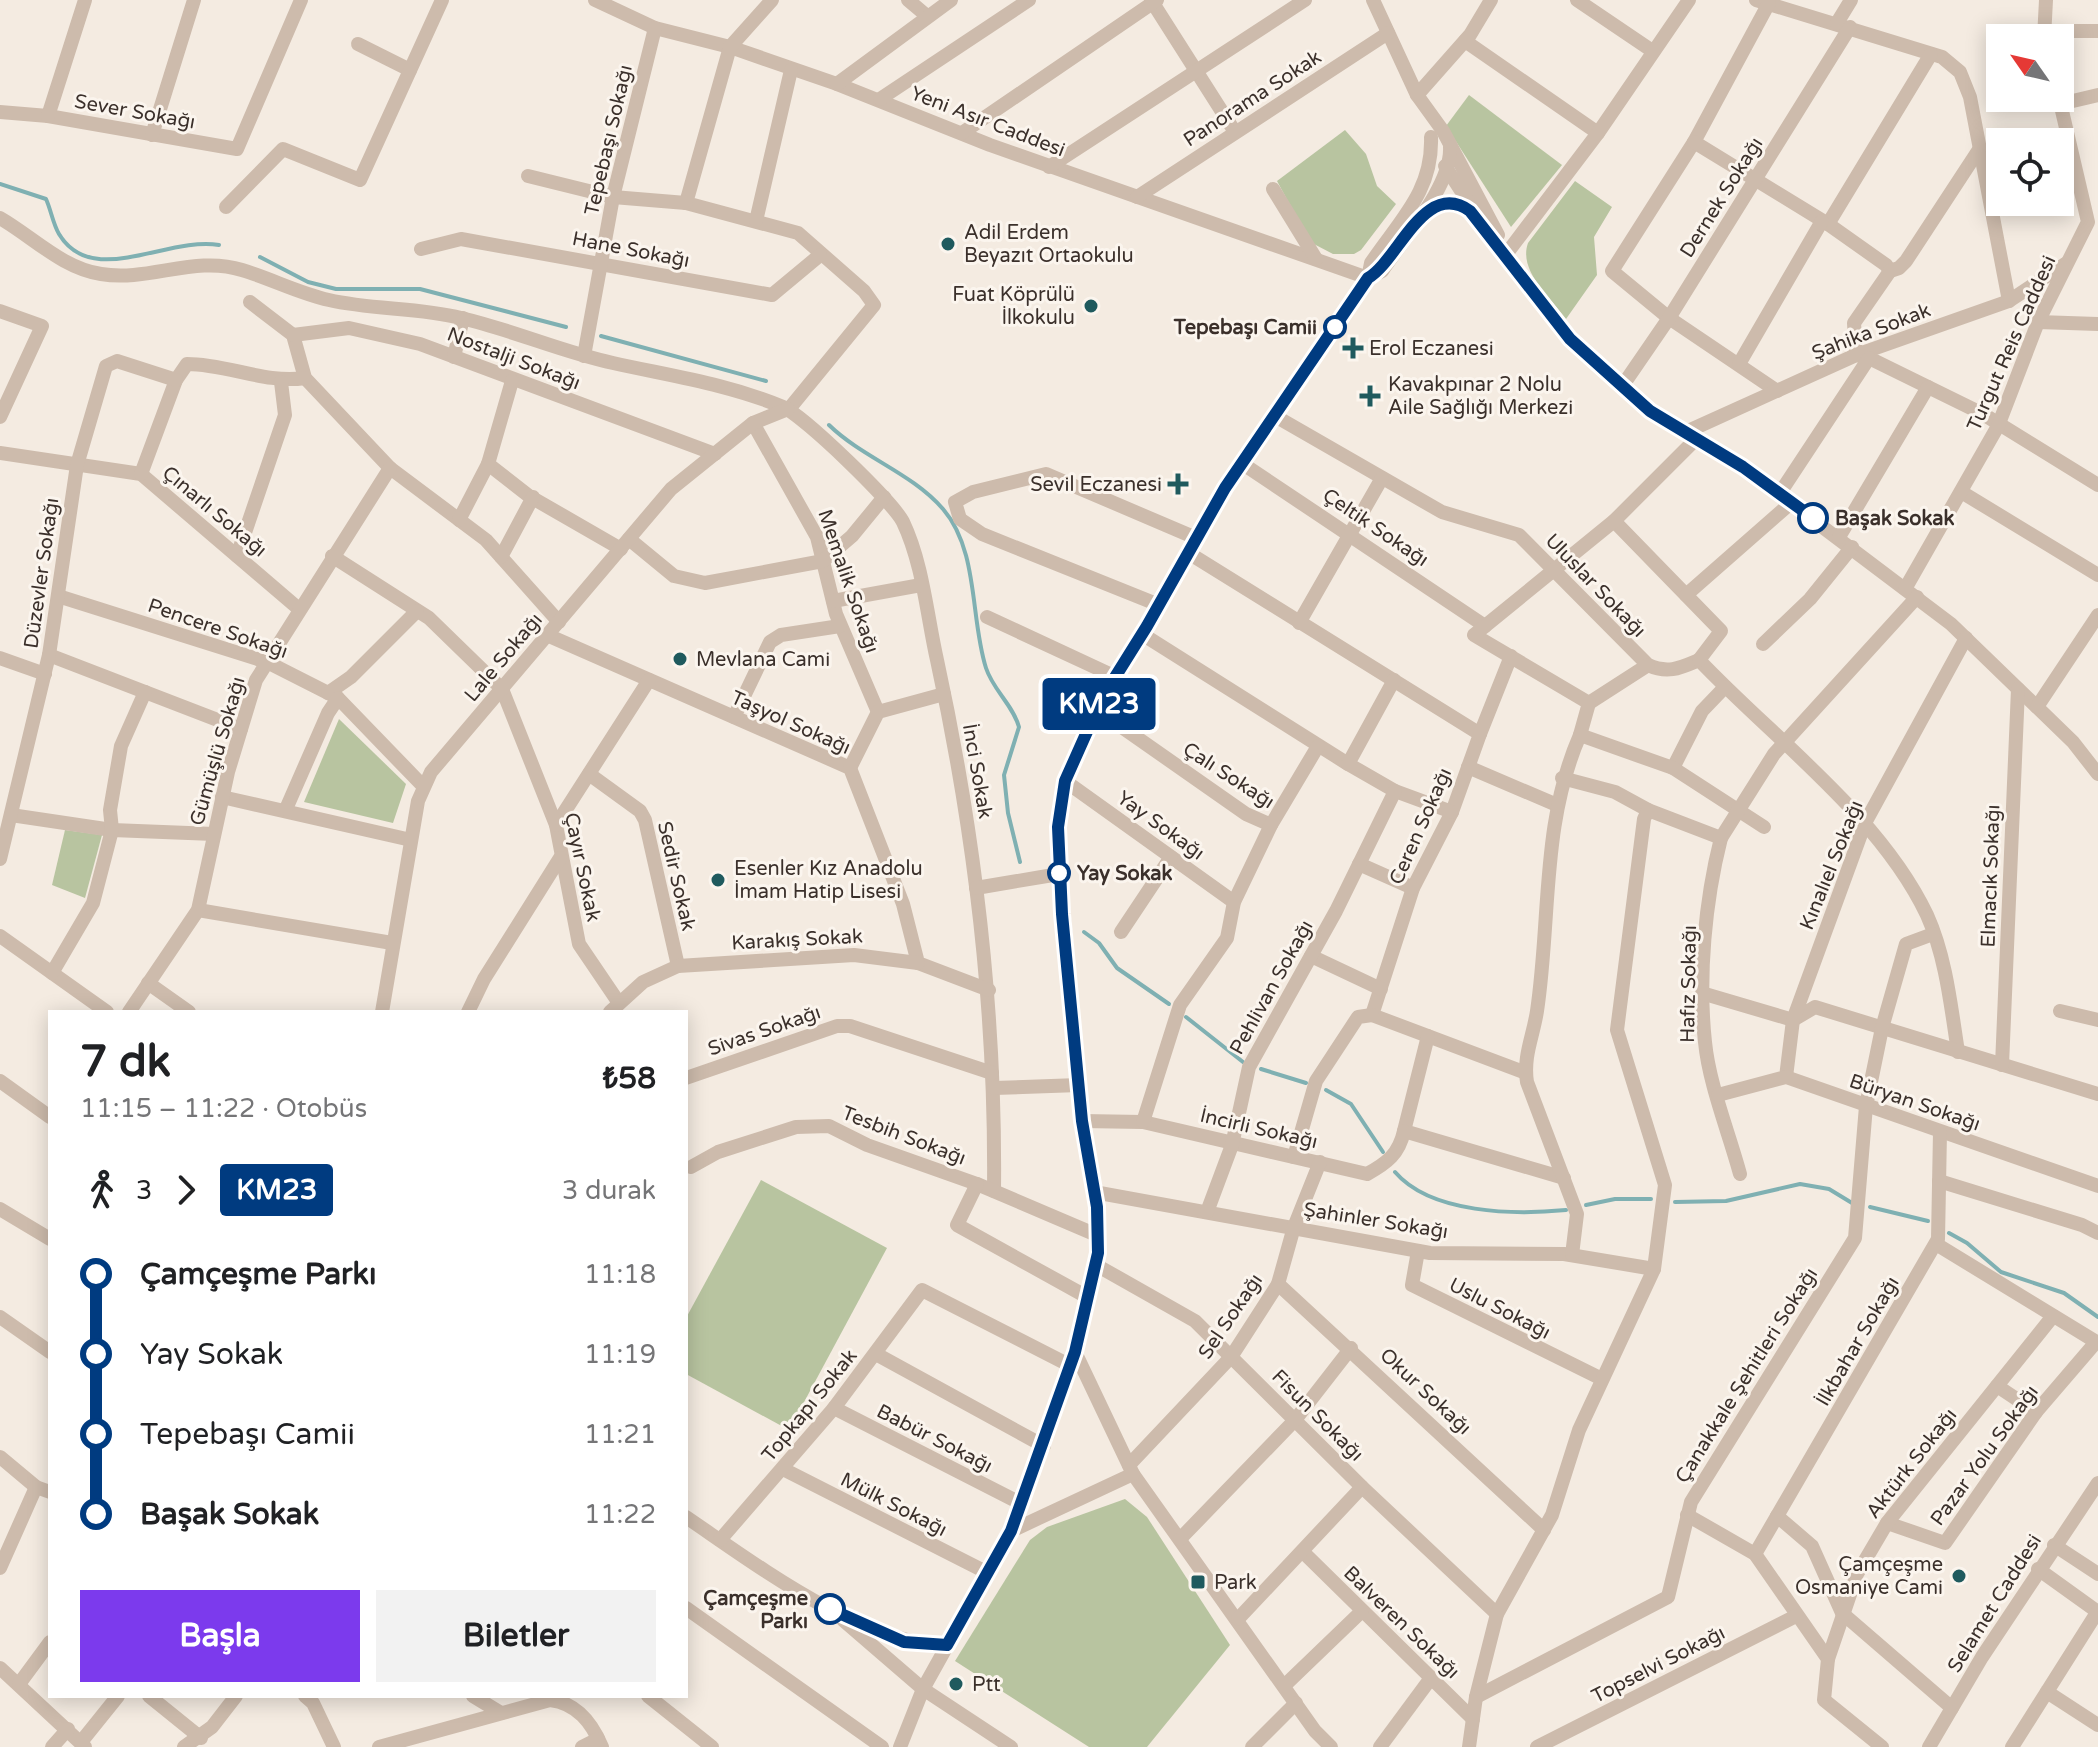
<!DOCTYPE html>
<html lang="tr">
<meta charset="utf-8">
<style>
:root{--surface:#fff;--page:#f2f2f2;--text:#202124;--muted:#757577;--accent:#7c3aed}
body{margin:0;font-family:"Varela Round",sans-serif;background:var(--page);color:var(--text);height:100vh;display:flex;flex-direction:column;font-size:30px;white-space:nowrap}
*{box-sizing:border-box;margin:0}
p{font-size:26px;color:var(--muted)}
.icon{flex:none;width:44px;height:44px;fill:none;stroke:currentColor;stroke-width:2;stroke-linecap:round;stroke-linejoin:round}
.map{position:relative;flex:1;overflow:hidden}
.side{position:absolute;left:48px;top:1010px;width:640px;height:688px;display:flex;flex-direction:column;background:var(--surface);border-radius:0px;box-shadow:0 4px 20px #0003}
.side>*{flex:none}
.badge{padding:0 16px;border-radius:6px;font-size:28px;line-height:52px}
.needle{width:52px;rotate:304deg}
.tools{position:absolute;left:1986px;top:24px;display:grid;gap:16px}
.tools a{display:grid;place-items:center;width:88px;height:88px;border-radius:0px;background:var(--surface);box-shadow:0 4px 20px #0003;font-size:40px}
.map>.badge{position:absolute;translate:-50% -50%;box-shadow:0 0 0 4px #fff}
.legs{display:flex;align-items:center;gap:12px;height:88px;padding:0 32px;font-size:26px}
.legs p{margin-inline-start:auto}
.summary{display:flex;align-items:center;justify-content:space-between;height:136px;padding:0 32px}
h1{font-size:44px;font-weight:700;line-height:60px}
.primary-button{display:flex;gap:16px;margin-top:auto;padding:16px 32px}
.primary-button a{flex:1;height:92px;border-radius:0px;background:var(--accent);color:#fff;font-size:32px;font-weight:700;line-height:92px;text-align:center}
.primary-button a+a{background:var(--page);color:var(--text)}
ul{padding:0 32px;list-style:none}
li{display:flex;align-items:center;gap:28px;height:80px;font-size:30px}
li i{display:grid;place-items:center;width:12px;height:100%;margin:0 10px;background:currentColor}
li i::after{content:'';width:20px;height:20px;margin:-10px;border:6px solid;border-radius:50%;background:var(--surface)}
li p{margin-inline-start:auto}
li:first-child i{background:linear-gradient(#0000 50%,currentColor 0)}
li:last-child i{background:linear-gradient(currentColor 50%,#0000 0)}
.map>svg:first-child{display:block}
.green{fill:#b8c4a0}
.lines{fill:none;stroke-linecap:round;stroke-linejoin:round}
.stream{stroke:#7fb0b2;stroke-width:4}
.minor{stroke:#cdbbac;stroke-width:14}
.line-1-casing{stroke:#fff;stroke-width:18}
.line-1{stroke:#003b80;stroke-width:12}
.poi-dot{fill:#1f5a5e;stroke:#fbf5ee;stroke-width:3}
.stop-1-dot{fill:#fff;stroke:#003b80;stroke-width:4}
.labels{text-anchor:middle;stroke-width:6;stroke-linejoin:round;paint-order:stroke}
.street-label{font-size:20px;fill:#3b302b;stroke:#fbf5ee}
.poi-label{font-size:20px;fill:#3b302b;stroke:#fbf5ee;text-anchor:start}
.stop-label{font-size:20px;font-weight:bold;fill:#3b302b;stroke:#fbf5ee;text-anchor:end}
</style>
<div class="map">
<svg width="2098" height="1747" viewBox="0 0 2098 1747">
<rect width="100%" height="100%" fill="#f4ebe1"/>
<g class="green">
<polygon points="1469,95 1562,165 1511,227 1446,126"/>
<polygon points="1345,130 1366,154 1377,186 1396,204 1361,250 1354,254 1333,254 1310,242 1277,181"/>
<path d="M1575 181 1612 207 1594 237 1597 275 1566 319C1551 298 1518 271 1528 243Z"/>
<polygon points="339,719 406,784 393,823 304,802"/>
<polygon points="65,830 102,835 85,898 52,885"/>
<polygon points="761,1180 887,1248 789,1430 686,1374 686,1318"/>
<polygon points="1125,1499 1147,1517 1230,1645 1147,1747 1089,1747 955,1661 1030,1540 1047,1527"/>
</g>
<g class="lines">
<g class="stream">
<path d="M0 184 46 199C51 210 53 224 59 234 92 289 167 236 219 245"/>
<polyline points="260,257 308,282 336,289 420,289 566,327"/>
<polyline points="601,336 766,381"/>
<path d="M829 425C863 458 912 473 943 509 979 551 970 618 986 668 993 690 1013 705 1019 727L1004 775 1008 813 1020 862"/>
<polyline points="1084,932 1099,943 1117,968 1169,1004"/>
<polyline points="1186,1017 1243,1062"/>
<polyline points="1261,1069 1306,1083"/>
<polyline points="1326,1090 1351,1104 1383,1152"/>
<path d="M1395 1172C1431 1214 1515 1215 1566 1210"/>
<polyline points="1675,1202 1726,1201 1800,1184 1829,1189 1852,1203"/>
<polyline points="1586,1205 1615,1199 1651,1199"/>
<polyline points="1870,1207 1928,1221"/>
<polyline points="1949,1233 1967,1243 2001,1272 2064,1293 2098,1317"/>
</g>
<g class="minor">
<polyline points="595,0 655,28 730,47 837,84 990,145 1368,278"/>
<polyline points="772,0 730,47 686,203 798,233 864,291 874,305 789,409"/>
<polyline points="908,0 927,16"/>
<polyline points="1151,0 1235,132"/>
<polyline points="1373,0 1417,95 1443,131 1498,235"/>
<polyline points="1577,0 1651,50"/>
<polyline points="1756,0 1942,57 1960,72 1970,97 2009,301"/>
<polyline points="1769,3 1694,142 1612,271 1669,318 1777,391"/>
<polyline points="1837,23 1851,0"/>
<polyline points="2043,31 2098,31"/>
<polyline points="2044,38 2046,0"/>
<polyline points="1465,41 1598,133"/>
<polyline points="358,44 410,70"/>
<polyline points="837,84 951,0"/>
<polyline points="1417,95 1470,35 1491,0"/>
<polyline points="880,99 1029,0"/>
<polyline points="2060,104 2098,95"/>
<polyline points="0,112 48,116 237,149 301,0"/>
<polyline points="48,116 85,0"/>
<polyline points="962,133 1157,0"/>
<polyline points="152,135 194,0"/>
<polyline points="1694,142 1828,224 1886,265 1890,271 1854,323 1856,355 1869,358 1983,414 2098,485"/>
<polyline points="1445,166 1475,212"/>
<polyline points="1049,167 1305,0"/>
<polyline points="528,176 613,197 686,203"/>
<polyline points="1273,189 1316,259"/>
<polyline points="1137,197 1388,33"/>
<polyline points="226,207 283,149 360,180 442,0"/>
<path d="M1419 216C1435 206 1453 198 1470 211L1570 339 1650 411 1743 467 1951 624 2073 742 2098 774"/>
<path d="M0 218C33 237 62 268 101 274 149 282 195 255 242 270 272 279 298 293 329 300 372 310 418 307 461 318 513 330 562 352 613 363 671 376 728 384 783 407 804 416 893 502 903 522 923 564 927 616 937 660 975 835 996 1012 994 1191"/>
<polyline points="756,221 791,70"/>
<polyline points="1828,224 1931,54"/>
<polyline points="421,249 461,239 772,295 820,255"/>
<polyline points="1507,253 1598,133 1689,0"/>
<polyline points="1890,271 1899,268 1906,261 1980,148"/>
<path d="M1368 278 1382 271C1404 238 1452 186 1450 147"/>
<polyline points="250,302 293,335 305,378 390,468 486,540 559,622"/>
<polyline points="0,311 42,326 0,417"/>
<polyline points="2038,322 2098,324"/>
<polyline points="293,335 349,328 420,344 715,454"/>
<polyline points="584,356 613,197 655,28"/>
<polyline points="454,357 463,318"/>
<polyline points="1739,364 1822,221"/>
<polyline points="512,381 488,464 529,496 621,549"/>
<polyline points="1623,385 1669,318 1850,27"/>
<path d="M1275 416 1442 512 1519 535 1648 665C1668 674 1680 668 1699 660 1774 739 1880 816 1927 915 1946 957 1951 1007 1958 1052"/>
<polyline points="753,423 817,537 836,614 878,712"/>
<polyline points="1686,432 1856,355 2009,301 2065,264"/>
<polyline points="0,453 141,474 299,609"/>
<polyline points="1243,464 1485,626"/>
<path d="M141 474 176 380 187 364C228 364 265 384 305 378"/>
<polyline points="1780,493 1869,358"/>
<polyline points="1963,493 2098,575"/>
<polyline points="459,520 488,464"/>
<polyline points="1614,521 1721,631 1699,660"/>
<polyline points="1839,537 1928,387"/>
<polyline points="629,539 674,576 705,583 823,561 852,536 884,497"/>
<polyline points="1187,552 1480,734 1452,812 1413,888 1372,1015 1526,1073"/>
<polyline points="237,556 285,415 281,382"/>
<polyline points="332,556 429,618 502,689 556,825 579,944 619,1003"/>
<polyline points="501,557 533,497"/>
<polyline points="1905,589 1998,426 2038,322 2088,222 2059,98"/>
<polyline points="1686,595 1792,502"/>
<polyline points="58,596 267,662 338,698 423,786"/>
<polyline points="833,601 921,585"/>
<polyline points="1159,605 982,534 960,519 955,502 973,492 1046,474 1196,538"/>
<polyline points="987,617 1114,676"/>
<polyline points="1299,623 1382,478"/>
<polyline points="1142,634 1348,764"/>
<polyline points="547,635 850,768 903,904 918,963 989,990"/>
<polyline points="1763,644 1810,599 1852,547"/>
<polyline points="49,655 241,729"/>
<polyline points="0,658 45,674"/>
<polyline points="1394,680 1348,764 1395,791 1452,812"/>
<polyline points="328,693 351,677 417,611"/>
<polyline points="1589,703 1648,665"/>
<polyline points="2037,707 2098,615"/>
<polyline points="1096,709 1246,814 1271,825"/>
<polyline points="734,717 770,642 781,635 840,626"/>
<polyline points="1480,734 1511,656"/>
<polyline points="1580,735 1589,703 1474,635 1614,521 1696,439"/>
<polyline points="1468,767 1557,805"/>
<polyline points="850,768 878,712 944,694"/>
<polyline points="1673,768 1702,711 1725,687"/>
<polyline points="589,774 640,811 645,820 678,966"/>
<polyline points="1562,778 1615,792 1648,810"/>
<polyline points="1065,781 1234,902"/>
<polyline points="222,797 411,840"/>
<polyline points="286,809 328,713 338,698"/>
<polyline points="11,815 112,830 214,834"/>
<polyline points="556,825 649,680"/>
<path d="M1721 838C1705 901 1698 977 1705 1042 1709 1084 1729 1133 1740 1174"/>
<polyline points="0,859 49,655 77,465 106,366 117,361 176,380"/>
<polyline points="1359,864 1413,888"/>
<polyline points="976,888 1059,874"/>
<polyline points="198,910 392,943"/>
<polyline points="1121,932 1171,857"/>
<polyline points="0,936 107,1012"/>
<polyline points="1311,956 1381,989"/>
<polyline points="52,973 93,903 112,830 110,810 121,746 145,692"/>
<polyline points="148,983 189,1012"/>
<polyline points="1705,994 1793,1020 1815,1007 2098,1094"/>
<polyline points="2060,1011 2098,1020"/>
<polyline points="129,1012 198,910 228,772 256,680 390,468"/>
<polyline points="382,1012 418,801 431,772 671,489 753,423 788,409"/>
<polyline points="468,1012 484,979 560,858"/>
<polyline points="610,1012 643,982 678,966 854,955 918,963"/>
<polyline points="1428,1036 1404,1131 1564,1178"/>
<polyline points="2002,1065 2018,689"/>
<polyline points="1786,1077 1793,1020 1865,823 1966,638"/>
<polyline points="686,1078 837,1026 850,1026 992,1073"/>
<polyline points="0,1081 50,1117"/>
<polyline points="994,1088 1079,1085"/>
<polyline points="1718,1095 1786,1077 2098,1186"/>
<path d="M1082 1121 1143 1122 1367 1174C1387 1163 1399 1154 1404 1131"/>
<polyline points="1143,1122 1180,1005 1227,938 1234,902 1271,825 1318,746"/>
<polyline points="1294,1157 1316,1081 1358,1017 1372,1015"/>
<polyline points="691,1167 718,1152 796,1127 829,1126 867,1145 977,1184 1099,1236"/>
<polyline points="1939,1181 2082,1225 2098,1233"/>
<polyline points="977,1184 957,1225 1089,1298"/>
<polyline points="1094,1192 1430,1253 1564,1254 1654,1269"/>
<polyline points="0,1209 50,1239"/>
<polyline points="1207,1212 1232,1145 1249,1067 1336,911 1395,791"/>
<polyline points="1936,1244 2098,1343"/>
<polyline points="1418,1251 1412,1285 1602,1379"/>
<path d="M1572 1255 1577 1214 1527 1082C1523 1056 1533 1037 1537 1011 1551 917 1541 824 1580 735L1673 768 1764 827"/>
<polyline points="1096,1265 1195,1321 1362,1487 1497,1614"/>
<polyline points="1278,1284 1544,1530"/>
<polyline points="0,1317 50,1352"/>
<polyline points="1075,1352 1133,1474 1315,1731 1331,1747"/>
<polyline points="876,1354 1044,1446"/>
<polyline points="1997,1386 2036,1412"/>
<polyline points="834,1408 1020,1503"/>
<polyline points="0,1457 36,1487 50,1492"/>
<polyline points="1129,1465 1231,1357 1278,1284 1294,1227 1320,1162"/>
<polyline points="783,1469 988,1573"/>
<polyline points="1687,1515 1755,1554 1828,1659 1824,1700 1882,1747"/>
<polyline points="1777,1516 1812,1546 1842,1613 1952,1708"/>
<path d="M686 1517C754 1563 863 1646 947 1645"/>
<polyline points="1887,1523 1945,1543 2036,1412 2096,1342"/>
<polyline points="1011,1531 1133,1474"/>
<polyline points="1180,1539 1295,1420 1351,1348"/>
<polyline points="720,1540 834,1408 922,1290 1071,1366"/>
<polyline points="2054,1545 2098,1574"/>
<polyline points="1303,1552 1473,1719"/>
<polyline points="1755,1554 1938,1239 1940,1132"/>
<polyline points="0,1568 36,1487"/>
<polyline points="2038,1569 2098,1612"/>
<polyline points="686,1608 882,1747"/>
<polyline points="1238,1619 1362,1487"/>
<polyline points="843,1620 923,1689 1011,1747"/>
<polyline points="1828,1659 1857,1574 1887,1523 2053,1316"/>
<polyline points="0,1668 85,1747"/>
<polyline points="19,1684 50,1642"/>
<polyline points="1284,1686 1362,1611"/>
<polyline points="2047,1692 2098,1725"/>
<polyline points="149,1696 201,1738"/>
<polyline points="305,1696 313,1703 334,1747"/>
<polyline points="473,1696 501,1713"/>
<polyline points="648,1696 712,1747"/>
<polyline points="1476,1697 1668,1597 1691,1502 1855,1238 1866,1106 1882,1028 1906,944 1933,934"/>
<polyline points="81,1742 118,1696"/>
<polyline points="52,1747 68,1729"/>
<polyline points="184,1747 212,1727 236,1696"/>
<path d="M379 1747 550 1700C577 1703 592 1723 602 1747"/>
<polyline points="582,1747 598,1739"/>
<path d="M900 1747 923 1689 1011 1531 1075 1352 1096 1265 1097 1207 1082 1121 1058 851C1055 762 1106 697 1149 623 1174 579 1196 533 1224 490 1269 418 1320 349 1368 278L1371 263C1400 220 1433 191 1431 137"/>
<polyline points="1252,1747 1296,1703"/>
<polyline points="1380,1747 1431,1678"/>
<polyline points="1469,1747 1476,1697 1497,1614 1552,1515 1579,1430 1654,1269 1665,1185 1617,1030 1644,819 1648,810 1721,838 1774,754 1917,597"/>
<polyline points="1537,1747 1796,1616"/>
<polyline points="1929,1747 1982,1657 2098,1483"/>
<polyline points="2012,1747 2098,1611"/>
</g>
</g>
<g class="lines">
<defs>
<path id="line-1" d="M830 1609 904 1642 947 1645 1011 1531 1075 1352 1098 1253 1097 1207 1082 1121 1062 914 1058 827 1065 781 1102 698 1147 626 1225 488 1368 278C1398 261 1425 178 1470 211L1570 339 1650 411 1743 467 1813 518"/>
</defs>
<use href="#line-1" class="line-1-casing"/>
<use href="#line-1" class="line-1"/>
</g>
<g class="poi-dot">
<circle cx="948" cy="244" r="8"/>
<circle cx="1091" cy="306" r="8"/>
<path d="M1349 336h8v8h8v8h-8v8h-8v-8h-8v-8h8z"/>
<path d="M1366 384h8v8h8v8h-8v8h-8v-8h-8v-8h8z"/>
<path d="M1174 472h8v8h8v8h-8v8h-8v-8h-8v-8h8z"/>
<circle cx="680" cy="659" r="8"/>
<circle cx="718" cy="880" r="8"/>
<circle cx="1959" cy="1576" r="8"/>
<rect x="1190" y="1574" width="16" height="16" rx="4"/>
<circle cx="956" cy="1684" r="8"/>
</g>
<g class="stop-1-dot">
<circle cx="1335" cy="327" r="10"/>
<circle cx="1813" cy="518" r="14"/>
<circle cx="1059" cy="873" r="10"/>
<circle cx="830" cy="1609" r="14"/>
</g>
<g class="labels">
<g class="street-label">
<text transform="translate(1252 98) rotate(-33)" y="7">Panorama Sokak</text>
<text transform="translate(135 111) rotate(10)" y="7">Sever Sokağı</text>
<text transform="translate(988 121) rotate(21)" y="7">Yeni Asır Caddesi</text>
<text transform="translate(608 140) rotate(-77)" y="7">Tepebaşı Sokağı</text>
<text transform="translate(1721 197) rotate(-58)" y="7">Dernek Sokağı</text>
<text transform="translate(631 249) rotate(11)" y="7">Hane Sokağı</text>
<text transform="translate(1871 331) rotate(-21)" y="7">Şahika Sokak</text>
<text transform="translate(2011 343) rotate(-66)" y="7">Turgut Reis Caddesi</text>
<text transform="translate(514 358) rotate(21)" y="7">Nostalji Sokağı</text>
<text transform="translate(215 511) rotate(40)" y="7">Çınarlı Sokağı</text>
<text transform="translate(1376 527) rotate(34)" y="7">Çeltik Sokağı</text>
<text transform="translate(41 573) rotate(-82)" y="7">Düzevler Sokağı</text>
<text transform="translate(849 581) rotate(71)" y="7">Memalik Sokağı</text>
<text transform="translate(1596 585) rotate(46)" y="7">Uluslar Sokağı</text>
<text transform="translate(218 628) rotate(19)" y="7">Pencere Sokağı</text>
<text transform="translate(503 657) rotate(-50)" y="7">Lale Sokağı</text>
<text transform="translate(791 722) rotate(24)" y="7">Taşyol Sokağı</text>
<text transform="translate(217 751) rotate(-74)" y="7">Gümüşlü Sokağı</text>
<text transform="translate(978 771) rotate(80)" y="7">İnci Sokak</text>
<text transform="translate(1229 775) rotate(33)" y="7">Çalı Sokağı</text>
<text transform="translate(1161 825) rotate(36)" y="7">Yay Sokağı</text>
<text transform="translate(1420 826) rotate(-66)" y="7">Ceren Sokağı</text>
<text transform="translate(1831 865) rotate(-68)" y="7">Kınalıel Sokağı</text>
<text transform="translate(583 867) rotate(78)" y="7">Çayır Sokak</text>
<text transform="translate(677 876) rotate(77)" y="7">Sedir Sokak</text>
<text transform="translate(1990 876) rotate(-88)" y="7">Elmacık Sokağı</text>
<text transform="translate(797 939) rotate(-3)" y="7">Karakış Sokak</text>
<text transform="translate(1688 984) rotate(-89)" y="7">Hafız Sokağı</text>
<text transform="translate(1271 987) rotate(-61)" y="7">Pehlivan Sokağı</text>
<text transform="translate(764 1030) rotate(-19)" y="7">Sivas Sokağı</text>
<text transform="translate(1915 1102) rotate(19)" y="7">Büryan Sokağı</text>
<text transform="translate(1259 1128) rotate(13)" y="7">İncirli Sokağı</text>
<text transform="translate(904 1135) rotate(21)" y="7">Tesbih Sokağı</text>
<text transform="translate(1376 1220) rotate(9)" y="7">Şahinler Sokağı</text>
<text transform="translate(1500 1308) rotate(27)" y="7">Uslu Sokağı</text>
<text transform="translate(1230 1316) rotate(-56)" y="7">Sel Sokağı</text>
<text transform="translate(1857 1341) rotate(-60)" y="7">İlkbahar Sokağı</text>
<text transform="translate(1746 1375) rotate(-58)" y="7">Çanakkale Şehitleri Sokağı</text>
<text transform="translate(1426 1391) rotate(43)" y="7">Okur Sokağı</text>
<text transform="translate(809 1405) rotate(-51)" y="7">Topkapı Sokak</text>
<text transform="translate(1318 1415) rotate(45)" y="7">Fisun Sokağı</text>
<text transform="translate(935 1438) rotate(27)" y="7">Babür Sokağı</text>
<text transform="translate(1984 1455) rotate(-54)" y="7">Pazar Yolu Sokağı</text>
<text transform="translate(1911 1463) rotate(-52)" y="7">Aktürk Sokağı</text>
<text transform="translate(894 1504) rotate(27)" y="7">Mülk Sokağı</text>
<text transform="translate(1994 1603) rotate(-58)" y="7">Selamet Caddesi</text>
<text transform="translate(1402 1622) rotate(44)" y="7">Balveren Sokağı</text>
<text transform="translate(1658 1664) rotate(-27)" y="7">Topselvi Sokağı</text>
</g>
<g class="poi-label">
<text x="964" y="239">Adil Erdem<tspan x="964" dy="23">Beyazıt Ortaokulu</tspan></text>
<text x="1075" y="301" text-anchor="end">Fuat Köprülü<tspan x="1075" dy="23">İlkokulu</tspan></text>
<text x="1369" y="355">Erol Eczanesi</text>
<text x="1388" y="391">Kavakpınar 2 Nolu<tspan x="1388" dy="23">Aile Sağlığı Merkezi</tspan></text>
<text x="1162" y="491" text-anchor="end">Sevil Eczanesi</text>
<text x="696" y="666">Mevlana Cami</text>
<text x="734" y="875">Esenler Kız Anadolu<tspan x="734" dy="23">İmam Hatip Lisesi</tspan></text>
<text x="1943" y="1571" text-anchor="end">Çamçeşme<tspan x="1943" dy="23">Osmaniye Cami</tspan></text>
<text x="1214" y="1589">Park</text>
<text x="972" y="1691">Ptt</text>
</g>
<g class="stop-label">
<text x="1317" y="334">Tepebaşı Camii</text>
<text x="1835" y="525" text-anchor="start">Başak Sokak</text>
<text x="1077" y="880" text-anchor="start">Yay Sokak</text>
<text x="808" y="1605">Çamçeşme<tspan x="808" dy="23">Parkı</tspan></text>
</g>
</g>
</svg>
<div class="tools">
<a><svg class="needle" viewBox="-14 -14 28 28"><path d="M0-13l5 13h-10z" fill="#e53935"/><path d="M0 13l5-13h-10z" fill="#757577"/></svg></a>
<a><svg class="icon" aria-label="locate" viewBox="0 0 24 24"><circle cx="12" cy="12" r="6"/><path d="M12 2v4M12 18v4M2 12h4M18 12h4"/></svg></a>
</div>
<b class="badge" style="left:1099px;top:704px;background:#003b80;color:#fff">KM23</b>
<section class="side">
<div class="summary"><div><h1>7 dk</h1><p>11:15 – 11:22 · Otobüs</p></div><b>₺58</b></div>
<div class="legs"><svg class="icon" aria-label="walk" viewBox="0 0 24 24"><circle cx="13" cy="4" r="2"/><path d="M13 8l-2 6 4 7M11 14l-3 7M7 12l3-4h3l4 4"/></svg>3<svg class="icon" aria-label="forward" viewBox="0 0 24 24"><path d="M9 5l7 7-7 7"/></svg><b class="badge" style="background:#003b80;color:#fff">KM23</b><p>3 durak</p></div>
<ul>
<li><i style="color:#003b80"></i><b>Çamçeşme Parkı</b><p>11:18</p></li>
<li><i style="color:#003b80"></i><span>Yay Sokak</span><p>11:19</p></li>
<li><i style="color:#003b80"></i><span>Tepebaşı Camii</span><p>11:21</p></li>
<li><i style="color:#003b80"></i><b>Başak Sokak</b><p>11:22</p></li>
</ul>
<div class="primary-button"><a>Başla</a><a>Biletler</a></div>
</section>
</div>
